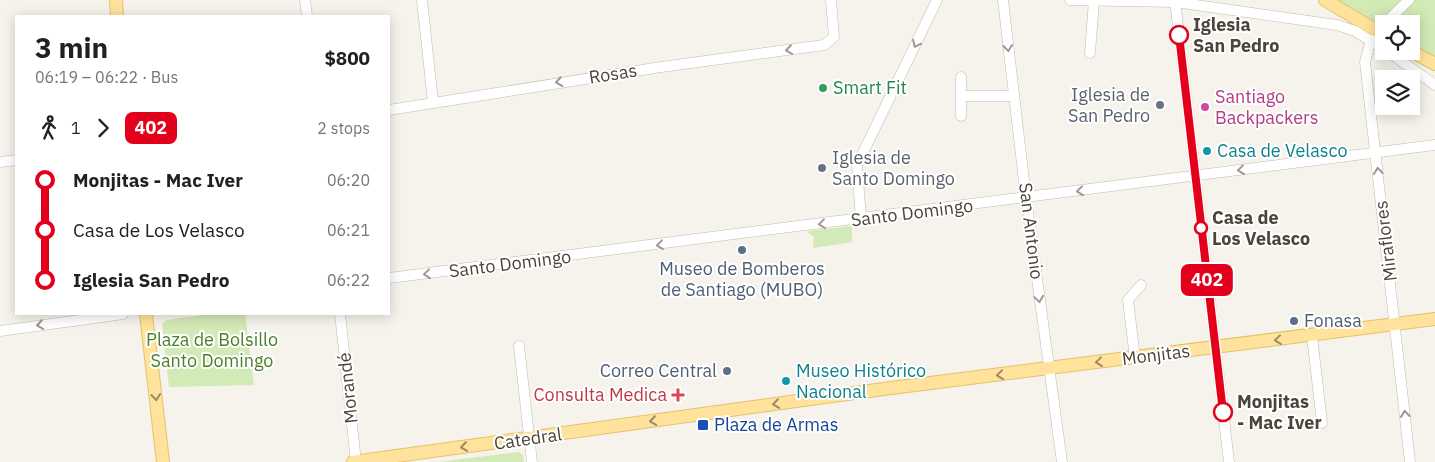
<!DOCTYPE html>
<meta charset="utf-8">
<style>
:root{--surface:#fff;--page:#f6f6f6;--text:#202124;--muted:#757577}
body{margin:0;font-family:"IBM Plex Sans",sans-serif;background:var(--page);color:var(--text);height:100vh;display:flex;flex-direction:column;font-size:19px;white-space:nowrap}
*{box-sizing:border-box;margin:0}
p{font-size:16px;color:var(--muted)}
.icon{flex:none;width:28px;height:28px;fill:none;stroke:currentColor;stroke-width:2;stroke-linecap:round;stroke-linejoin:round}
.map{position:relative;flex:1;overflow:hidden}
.side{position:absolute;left:15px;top:15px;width:375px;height:300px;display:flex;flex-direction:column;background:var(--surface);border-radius:0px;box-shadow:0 2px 12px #0003}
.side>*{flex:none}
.badge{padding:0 10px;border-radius:8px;font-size:18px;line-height:32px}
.controls{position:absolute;left:1375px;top:15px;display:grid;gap:10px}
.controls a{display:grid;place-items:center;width:45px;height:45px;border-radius:0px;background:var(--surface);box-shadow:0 2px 12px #0003;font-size:25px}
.map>.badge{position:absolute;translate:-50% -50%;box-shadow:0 0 0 2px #fff}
.legs{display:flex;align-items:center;gap:8px;height:55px;padding:0 20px;font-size:16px}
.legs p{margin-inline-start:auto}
.head{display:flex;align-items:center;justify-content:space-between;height:85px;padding:0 20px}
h1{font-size:28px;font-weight:700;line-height:38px}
ul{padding:0 20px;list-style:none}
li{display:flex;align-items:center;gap:18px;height:50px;font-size:19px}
li i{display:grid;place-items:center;width:8px;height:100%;margin:0 6px;background:currentColor}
li i::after{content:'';width:12px;height:12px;margin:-6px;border:4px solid;border-radius:50%;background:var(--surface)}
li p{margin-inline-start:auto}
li:first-child i{background:linear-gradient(#0000 50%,currentColor 0)}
li:last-child i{background:linear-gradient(currentColor 50%,#0000 0)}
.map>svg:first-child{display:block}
.green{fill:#d2eab5}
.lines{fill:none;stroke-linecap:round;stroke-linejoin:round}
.minor-casing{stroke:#c2bbae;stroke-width:11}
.major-casing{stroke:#e6c16a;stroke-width:14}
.minor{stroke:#fff;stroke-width:10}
.major{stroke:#ffe39c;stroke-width:12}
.oneway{stroke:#9c9892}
.oneway2{stroke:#9c8c66}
.line-1-casing{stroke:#fff;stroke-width:11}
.line-1{stroke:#e2001a;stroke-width:8}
.stop-1-dot{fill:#fff;stroke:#e2001a;stroke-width:2.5}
.leisure-dot{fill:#2e9e5b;stroke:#fff;stroke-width:2}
.worship-dot{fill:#6b7280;stroke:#fff;stroke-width:2}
.hotel-dot{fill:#d1479c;stroke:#fff;stroke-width:2}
.culture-dot{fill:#0f9aa8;stroke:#fff;stroke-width:2}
.service-dot{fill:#5c6f8a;stroke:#fff;stroke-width:2}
.health-dot{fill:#e0444e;stroke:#fff;stroke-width:2}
.transit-dot{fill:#1a4fb4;stroke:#fff;stroke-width:2}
.labels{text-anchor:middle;stroke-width:4;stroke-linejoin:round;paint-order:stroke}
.stop-label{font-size:18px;font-weight:bold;fill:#4b4439;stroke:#fff;text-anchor:start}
.street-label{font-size:18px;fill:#4b4439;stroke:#fff}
.leisure-label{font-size:18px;fill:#27864d;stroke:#fff;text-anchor:start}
.worship-label{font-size:18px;fill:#5b616d;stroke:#fff;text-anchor:end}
.hotel-label{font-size:18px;fill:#b23c85;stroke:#fff;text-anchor:start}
.culture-label{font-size:18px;fill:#0d838f;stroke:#fff;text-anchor:start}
.service-label{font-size:18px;fill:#4e5e75;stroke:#fff}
.park-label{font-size:18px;fill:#4a7f2a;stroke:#fff}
.health-label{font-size:18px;fill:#be3a42;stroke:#fff;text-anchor:end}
.transit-label{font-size:18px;fill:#164399;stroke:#fff;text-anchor:start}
</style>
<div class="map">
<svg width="1435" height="462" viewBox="0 0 1435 462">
<rect width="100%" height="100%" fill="#f6f3ec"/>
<g class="green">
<polygon points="1335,0 1435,0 1435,58 1411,45 1411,24 1384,24 1384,31"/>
<polygon points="852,226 852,242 813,248 814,237 808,233 808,231"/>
<polygon points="210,314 245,314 254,385 169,387 162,324 167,320"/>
<polygon points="518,452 523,455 524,462 438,462"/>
</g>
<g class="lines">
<defs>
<g id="minor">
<polyline points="305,0 307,16"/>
<polyline points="422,0 433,102"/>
<polyline points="1003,0 1026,198 1062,462"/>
<polyline points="1070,0 1175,2 1337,25 1355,31 1384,49"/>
<polyline points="1175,0 1229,462"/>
<polyline points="1384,24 1369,47 1365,62 1410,462"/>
<polyline points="1384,24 1409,0"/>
<polyline points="1387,51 1435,85"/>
<polyline points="1090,53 1094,0"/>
<polyline points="961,96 1014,96"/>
<polyline points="389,110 661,67 824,45 834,37 831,0"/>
<polyline points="961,116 961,77"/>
<polyline points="0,162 16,160"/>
<polyline points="861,219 857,165 937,0"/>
<polyline points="389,278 1435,145"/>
<polyline points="340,314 356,462"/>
<polyline points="0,331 123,314"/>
<polyline points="1312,336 1322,423"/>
<polyline points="519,346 532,462"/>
<polyline points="1135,358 1128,300 1141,285"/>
</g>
<g id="major">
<polyline points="116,0 117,16"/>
<polyline points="1325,0 1384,35"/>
<polyline points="1411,51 1435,64"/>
<polyline points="146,314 163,462"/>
<polyline points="353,462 891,388 1435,319"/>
</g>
</defs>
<use href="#minor" class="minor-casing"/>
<use href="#major" class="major-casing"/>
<use href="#minor" class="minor"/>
<use href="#major" class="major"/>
</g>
<defs><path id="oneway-chevron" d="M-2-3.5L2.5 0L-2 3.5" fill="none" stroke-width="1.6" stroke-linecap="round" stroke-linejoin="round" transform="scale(1.25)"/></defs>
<g class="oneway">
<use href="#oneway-chevron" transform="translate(916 44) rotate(116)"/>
<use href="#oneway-chevron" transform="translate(1008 48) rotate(83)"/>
<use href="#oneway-chevron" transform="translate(789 50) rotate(172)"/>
<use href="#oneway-chevron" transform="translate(559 82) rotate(171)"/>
<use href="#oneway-chevron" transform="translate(1241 170) rotate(173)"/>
<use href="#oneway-chevron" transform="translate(1378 171) rotate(-96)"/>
<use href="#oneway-chevron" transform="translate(1080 191) rotate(173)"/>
<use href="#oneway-chevron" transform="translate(822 224) rotate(173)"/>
<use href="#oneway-chevron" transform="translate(660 245) rotate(173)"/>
<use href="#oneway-chevron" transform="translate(427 274) rotate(173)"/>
<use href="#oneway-chevron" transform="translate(1039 299) rotate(82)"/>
<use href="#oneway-chevron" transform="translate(40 325) rotate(172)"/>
<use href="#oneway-chevron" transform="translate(1405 414) rotate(-96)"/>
</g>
<g class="oneway2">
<use href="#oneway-chevron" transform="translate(1278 340) rotate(173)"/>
<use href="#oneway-chevron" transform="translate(1099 362) rotate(173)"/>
<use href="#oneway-chevron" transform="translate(1000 375) rotate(173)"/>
<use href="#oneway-chevron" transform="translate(156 397) rotate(84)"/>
<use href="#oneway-chevron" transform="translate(776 404) rotate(172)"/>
<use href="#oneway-chevron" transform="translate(653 421) rotate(172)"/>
<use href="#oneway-chevron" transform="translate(464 447) rotate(172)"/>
</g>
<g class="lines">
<defs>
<polyline id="line-1" points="1179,35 1223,412"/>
</defs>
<use href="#line-1" class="line-1-casing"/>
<use href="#line-1" class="line-1"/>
</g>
<g class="stop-1-dot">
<circle cx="1179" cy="35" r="9"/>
<circle cx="1201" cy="228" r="6"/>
<circle cx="1223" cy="412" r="9"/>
</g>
<circle class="leisure-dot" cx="823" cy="88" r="5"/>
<g class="worship-dot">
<circle cx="1160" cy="105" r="5"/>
<circle cx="822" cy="168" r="5"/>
</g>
<circle class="hotel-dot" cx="1205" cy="107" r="5"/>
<g class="culture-dot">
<circle cx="1207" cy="151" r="5"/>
<circle cx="786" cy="381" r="5"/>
</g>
<g class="service-dot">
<circle cx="742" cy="250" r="5"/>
<circle cx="1294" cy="321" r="5"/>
<circle cx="727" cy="371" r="5"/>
</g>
<path class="health-dot" d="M675.5 387.5h5v5h5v5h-5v5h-5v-5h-5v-5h5z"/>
<rect class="transit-dot" x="697" y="419" width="12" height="12" rx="2.5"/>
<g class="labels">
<g class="stop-label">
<text x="1193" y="31">Iglesia<tspan x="1193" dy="21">San Pedro</tspan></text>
<text x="1212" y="224">Casa de<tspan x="1212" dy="21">Los Velasco</tspan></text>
<text x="1237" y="408">Monjitas<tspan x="1237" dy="21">- Mac Iver</tspan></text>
</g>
<g class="street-label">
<text transform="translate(613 74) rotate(-9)" y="6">Rosas</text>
<text transform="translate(912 213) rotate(-7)" y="6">Santo Domingo</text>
<text transform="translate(1031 231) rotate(83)" y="6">San Antonio</text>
<text transform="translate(1386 241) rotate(-97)" y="6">Miraflores</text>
<text transform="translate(510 264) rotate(-7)" y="6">Santo Domingo</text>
<text transform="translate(1156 355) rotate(-7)" y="6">Monjitas</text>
<text transform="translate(348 388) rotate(-96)" y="6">Morandé</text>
<text transform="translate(528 439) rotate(-8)" y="6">Catedral</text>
</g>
<g class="leisure-label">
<text x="833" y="94">Smart Fit</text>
</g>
<g class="worship-label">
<text x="1150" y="101">Iglesia de<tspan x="1150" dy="21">San Pedro</tspan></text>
<text x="832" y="164" text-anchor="start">Iglesia de<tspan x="832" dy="21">Santo Domingo</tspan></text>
</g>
<g class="hotel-label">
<text x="1215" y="103">Santiago<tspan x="1215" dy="21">Backpackers</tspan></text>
</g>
<g class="culture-label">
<text x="1217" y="157">Casa de Velasco</text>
<text x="796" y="377">Museo Histórico<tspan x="796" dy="21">Nacional</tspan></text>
</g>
<g class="service-label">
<text x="742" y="275">Museo de Bomberos<tspan x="742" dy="21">de Santiago (MUBO)</tspan></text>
<text x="1304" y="327" text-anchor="start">Fonasa</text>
<text x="717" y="377" text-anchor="end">Correo Central</text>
</g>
<g class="park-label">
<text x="212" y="346">Plaza de Bolsillo<tspan x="212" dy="21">Santo Domingo</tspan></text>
</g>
<g class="health-label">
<text x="667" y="401">Consulta Medica</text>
</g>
<g class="transit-label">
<text x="714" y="431">Plaza de Armas</text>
</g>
</g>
</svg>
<div class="controls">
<a><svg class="icon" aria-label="locate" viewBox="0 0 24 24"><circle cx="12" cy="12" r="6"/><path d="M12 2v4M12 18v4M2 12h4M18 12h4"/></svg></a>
<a><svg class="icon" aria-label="layers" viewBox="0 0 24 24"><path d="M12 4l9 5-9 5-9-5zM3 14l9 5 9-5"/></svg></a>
</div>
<b class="badge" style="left:1207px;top:280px;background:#e2001a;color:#fff">402</b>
<section class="side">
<div class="head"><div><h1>3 min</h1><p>06:19 – 06:22 · Bus</p></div><b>$800</b></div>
<div class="legs"><svg class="icon" aria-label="walk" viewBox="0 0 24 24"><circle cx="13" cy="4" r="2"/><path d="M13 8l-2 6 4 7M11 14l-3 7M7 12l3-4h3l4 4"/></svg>1<svg class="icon" aria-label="forward" viewBox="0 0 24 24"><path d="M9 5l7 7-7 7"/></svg><b class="badge" style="background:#e2001a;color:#fff">402</b><p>2 stops</p></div>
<ul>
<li><i style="color:#e2001a"></i><b>Monjitas - Mac Iver</b><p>06:20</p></li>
<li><i style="color:#e2001a"></i><span>Casa de Los Velasco</span><p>06:21</p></li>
<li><i style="color:#e2001a"></i><b>Iglesia San Pedro</b><p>06:22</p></li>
</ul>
</section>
</div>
